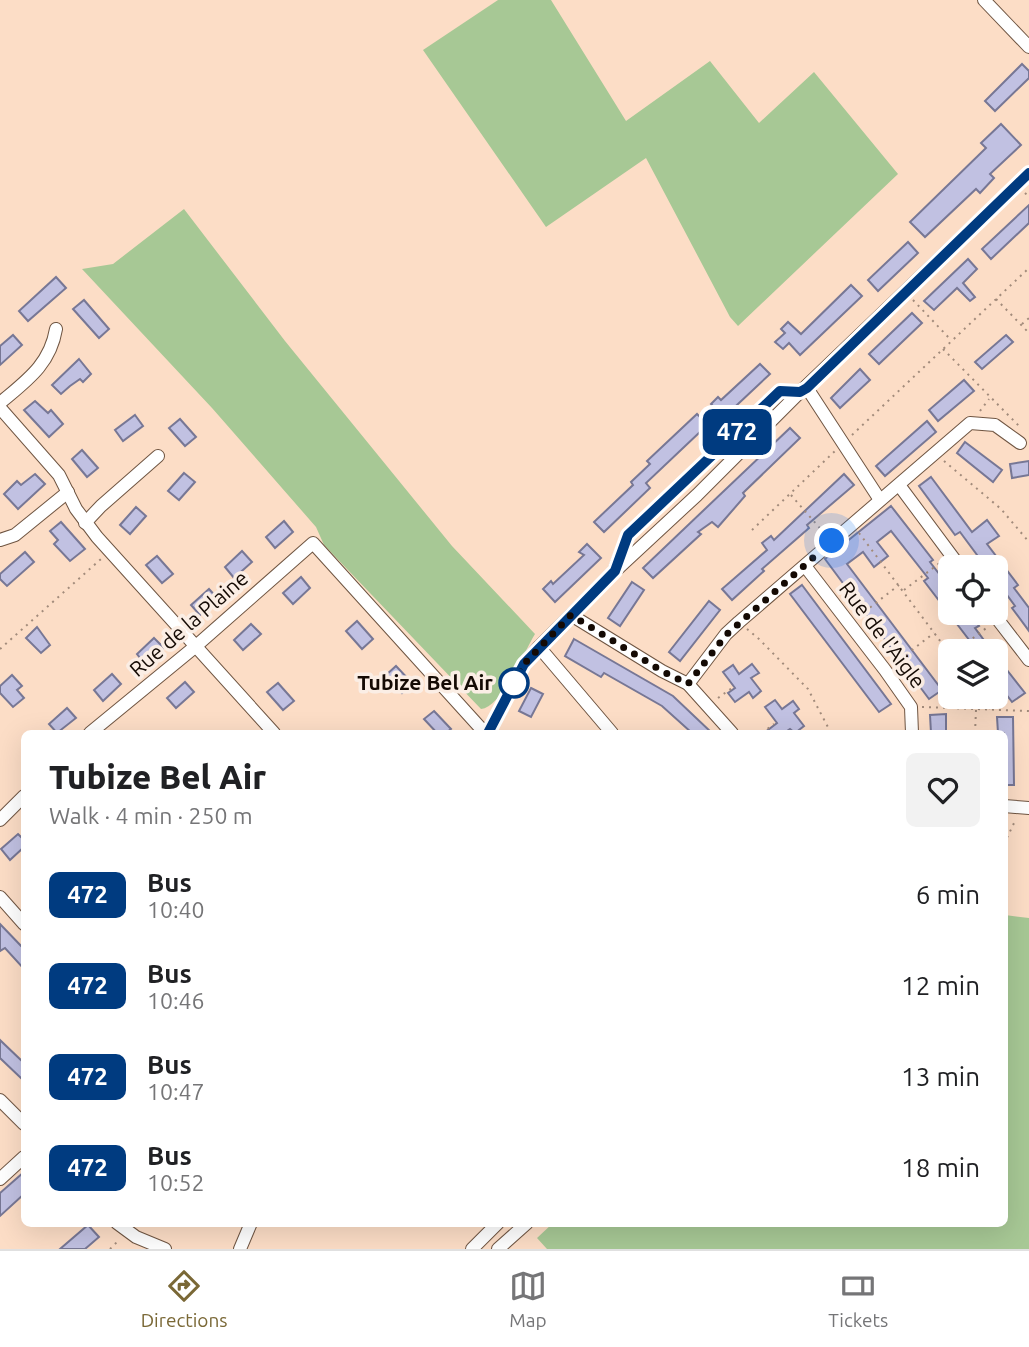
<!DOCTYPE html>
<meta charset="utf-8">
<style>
:root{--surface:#fff;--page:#f2f2f2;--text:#202124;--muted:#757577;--line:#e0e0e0;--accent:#7a6836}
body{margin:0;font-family:Ubuntu,sans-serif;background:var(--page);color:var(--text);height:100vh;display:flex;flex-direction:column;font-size:26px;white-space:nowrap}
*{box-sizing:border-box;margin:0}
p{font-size:23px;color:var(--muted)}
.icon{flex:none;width:38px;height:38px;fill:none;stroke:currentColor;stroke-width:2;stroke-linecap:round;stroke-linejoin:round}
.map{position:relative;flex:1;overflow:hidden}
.sheet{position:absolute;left:21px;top:730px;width:987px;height:497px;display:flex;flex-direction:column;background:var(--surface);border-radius:10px;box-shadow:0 7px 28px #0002}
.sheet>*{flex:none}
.badge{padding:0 14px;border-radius:10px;font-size:24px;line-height:46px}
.fabs{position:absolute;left:938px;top:555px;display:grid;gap:14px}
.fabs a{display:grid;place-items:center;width:70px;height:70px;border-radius:10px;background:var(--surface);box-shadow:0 7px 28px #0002;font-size:35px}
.you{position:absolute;width:35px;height:35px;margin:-18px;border:5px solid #fff;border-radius:50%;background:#1a73e8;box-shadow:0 0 0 10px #1a73e833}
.map>.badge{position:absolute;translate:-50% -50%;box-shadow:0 0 0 4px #fff}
.round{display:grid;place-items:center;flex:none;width:74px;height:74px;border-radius:10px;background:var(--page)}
.overview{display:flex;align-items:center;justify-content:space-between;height:119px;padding:0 28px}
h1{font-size:33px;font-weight:800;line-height:52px}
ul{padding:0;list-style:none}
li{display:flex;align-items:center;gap:21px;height:91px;padding:0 28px}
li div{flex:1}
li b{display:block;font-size:26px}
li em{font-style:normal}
li .badge{min-width:77px;font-weight:700;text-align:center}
.dock{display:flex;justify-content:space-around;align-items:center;height:98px;border-top:2px solid var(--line);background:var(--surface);font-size:19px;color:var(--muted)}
.dock a{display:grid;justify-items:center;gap:4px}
.dock .current{color:var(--accent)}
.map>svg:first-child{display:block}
.green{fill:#a7c895}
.building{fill:#c1c1e2;stroke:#777795;stroke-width:2}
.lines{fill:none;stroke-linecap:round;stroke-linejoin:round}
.minor-casing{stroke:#6f5542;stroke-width:14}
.path{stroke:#a28b7b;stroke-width:2;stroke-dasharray:2 5;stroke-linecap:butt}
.minor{stroke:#fff;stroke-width:12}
.line-casing{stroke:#fff;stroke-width:16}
.line{stroke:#003b80;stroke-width:10}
.walk{stroke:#140a04;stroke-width:7;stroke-dasharray:0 12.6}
.stop-dot{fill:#fff;stroke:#003b80;stroke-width:3.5}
.labels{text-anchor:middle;stroke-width:7;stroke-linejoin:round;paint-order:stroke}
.street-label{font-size:21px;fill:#140a04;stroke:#fbeee5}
.stop-label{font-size:21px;font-weight:bold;fill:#140a04;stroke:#fbeee5;text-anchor:end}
</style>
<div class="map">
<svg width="1029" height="1249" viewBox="0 0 1029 1249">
<rect width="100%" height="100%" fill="#fcddc6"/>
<g class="green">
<polygon points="498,0 551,0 626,121 710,61 759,123 814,72 898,174 738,326 730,317 646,158 546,227 423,50"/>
<path d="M184 209 285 341 452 546 535 634C524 652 502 707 481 709L324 545 316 527 212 408 82 269 113 264Z"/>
<polygon points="1005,915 1029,918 1029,1249 547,1249 537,1238 553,1223 1004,1223"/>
</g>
<g class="building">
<polygon points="1022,64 1029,71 1029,78 995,111 985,101"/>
<polygon points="1001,124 1021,145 990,174 994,178 980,193 976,189 925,237 910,222 986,148 981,143"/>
<polygon points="1029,205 1029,223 991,259 982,249"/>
<polygon points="908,242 918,253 878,291 868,280"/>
<polygon points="968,259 977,269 963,283 975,297 970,301 957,288 934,310 924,301"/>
<polygon points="56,277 66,288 28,321 19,311"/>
<polygon points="851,285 862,296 800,355 789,343 783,349 775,342 785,333 781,329 788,322 801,334"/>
<polygon points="84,300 109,329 99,338 73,309"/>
<polygon points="912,313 922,323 879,364 869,354"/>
<polygon points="13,335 22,345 0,365 0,346"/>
<polygon points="1006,335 1013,342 982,369 975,362"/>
<polygon points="79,359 91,374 83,382 80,379 70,386 61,394 52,385"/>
<polygon points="760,364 770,374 723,418 719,414 646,483 650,488 604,532 594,522 633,485 631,482 650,464 647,461 697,414 701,418 714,407 711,404 718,397 721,400"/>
<polygon points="860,369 870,380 840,408 831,398"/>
<polygon points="964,380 974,391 938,421 929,410"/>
<polygon points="35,401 48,413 51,410 63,424 49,437 24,410"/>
<polygon points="135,415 143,426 123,441 115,430"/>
<polygon points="180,419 196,437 185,446 169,428"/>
<polygon points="927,421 936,432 885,476 876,466"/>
<polygon points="790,428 800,438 743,493 745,496 718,527 712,522 698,532 701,534 653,578 643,568"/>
<polygon points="965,442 1002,470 993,482 957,453"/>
<polygon points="82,450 98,468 87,477 72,459"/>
<polygon points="1029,461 1029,475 1012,478 1010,464"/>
<polygon points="184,473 195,482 179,500 168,491"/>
<polygon points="35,474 45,484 18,509 4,494 17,481 21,485"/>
<polygon points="844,474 854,485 807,525 809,528 762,569 764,571 732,600 722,589 767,550 762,543 771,536 774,540"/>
<polygon points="931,477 972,532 987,520 999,536 987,544 1018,585 1014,588 1029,608 1029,631 1012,608 1015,606 996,580 996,567 986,567 960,532 955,535 919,486"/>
<polygon points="891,506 933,560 930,562 950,588 950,612 968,612 979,626 975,628 992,651 964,651 973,645 924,581 928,578 891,531 877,542 888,556 874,567 863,552 847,564 942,690 929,699 825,559"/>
<polygon points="136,507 146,516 130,534 120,525"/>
<polygon points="284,521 293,532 275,548 266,537"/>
<polygon points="61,522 85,549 70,561 54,544 58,540 50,531"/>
<polygon points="587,544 601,558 555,602 543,589 551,581 553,584 584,555 579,552"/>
<polygon points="242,551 252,562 234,578 225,567"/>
<polygon points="25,552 34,562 7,586 0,579 0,574"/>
<polygon points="157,556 173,574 162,583 146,565"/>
<polygon points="301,577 310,588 293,604 283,593"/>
<polygon points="632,582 644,590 620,626 608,618"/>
<polygon points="802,585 891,704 879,712 790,594"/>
<polygon points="209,589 218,599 200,615 191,605"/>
<polygon points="709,601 720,610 680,661 669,652"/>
<polygon points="357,621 373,639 362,649 346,631"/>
<polygon points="251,624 261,634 243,650 234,640"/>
<polygon points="37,627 50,645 41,653 26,638"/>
<polygon points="154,638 164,648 145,664 137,654"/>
<polygon points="574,639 673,696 712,733 692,733 662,706 604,673 601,677 565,656"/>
<polygon points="996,656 1025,693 1012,702 996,681"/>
<polygon points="752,664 759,673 751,678 761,691 753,698 749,692 735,702 728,693 735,688 723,672 733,665 739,674"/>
<polygon points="396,666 412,683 402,693 386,675"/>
<polygon points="112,674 121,684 103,701 94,690"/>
<polygon points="12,675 22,686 17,690 24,698 13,707 0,693 0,686"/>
<polygon points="185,682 194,692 176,708 167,698"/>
<polygon points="278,683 294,701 283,710 267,692"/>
<polygon points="531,688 543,694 531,717 519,711"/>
<polygon points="775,700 782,709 793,701 799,709 794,713 804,726 795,733 790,729 784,733 764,733 777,723 765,707"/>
<polygon points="67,708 76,718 57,733 49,724"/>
<polygon points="434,711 451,729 446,733 437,733 424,719"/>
<polygon points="946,714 946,733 931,733 930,715"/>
<polygon points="997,717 1013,717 1014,785 1004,785 1004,733 998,733"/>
<polygon points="18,834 24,840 24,847 10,860 1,849"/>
<polygon points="0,924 24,949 24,969 5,948 0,951"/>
<polygon points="0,1040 24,1063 24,1081 0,1058"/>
<polygon points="24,1172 24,1194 0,1216 0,1193"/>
<polygon points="88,1225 99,1237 85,1249 60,1249"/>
</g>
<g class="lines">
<defs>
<g id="minor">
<polyline points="984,0 1029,47"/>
<polyline points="807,388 880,500"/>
<path d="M0 403C26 381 50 365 56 329"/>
<polyline points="0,408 59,475 76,509 97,537 274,733"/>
<polyline points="899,485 960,567"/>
<polyline points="85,523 101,506 158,456"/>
<polyline points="0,540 15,535 68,492"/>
<polyline points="805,566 885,670 911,707 912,733"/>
<polyline points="615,569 628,535 780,391 800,392"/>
<polyline points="992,612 1029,660"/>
<polyline points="571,615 662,671 688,684 732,733"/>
<polyline points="539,647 612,733"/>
<polyline points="688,684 726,634 739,622 970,423 995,425 1020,443"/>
<polyline points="90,733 196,646 313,543 485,733"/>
<polyline points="488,733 524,664 539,647 615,571 697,495 800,392 1029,173"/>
<polyline points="1004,806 1029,808"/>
<polyline points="0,820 24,796"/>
<polyline points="0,897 24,924"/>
<polyline points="0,1100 24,1124"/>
<polyline points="0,1179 24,1157"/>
<polyline points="117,1223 136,1237 165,1249"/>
<polyline points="240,1249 251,1223"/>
<polyline points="472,1249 498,1223"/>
<polyline points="498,1249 527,1223"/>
</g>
</defs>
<use href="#minor" class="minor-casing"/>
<g class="path">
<polyline points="1025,193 1029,197"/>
<polyline points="996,299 1029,333"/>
<polyline points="913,300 950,339"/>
<polyline points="1022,324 1029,318"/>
<polyline points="943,349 1020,427"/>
<polyline points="980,411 989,399"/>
<polyline points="852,435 1029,268"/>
<polyline points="944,461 1001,509 1029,542"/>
<polyline points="791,495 824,533"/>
<polyline points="752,530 835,451"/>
<polyline points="859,533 950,654"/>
<polyline points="904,590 941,562"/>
<polyline points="859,616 899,585"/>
<polyline points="747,629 759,639 808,689 831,733"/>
<polyline points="0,649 101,559"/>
<polyline points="956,651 989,626"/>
<polyline points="895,663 934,633"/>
<polyline points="981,696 991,710"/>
<polyline points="718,698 732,688"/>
<polyline points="922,707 1029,711"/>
<polyline points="762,733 774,724"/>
<polyline points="975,733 976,710"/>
<polyline points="1004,844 1015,821"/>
<polyline points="110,1249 119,1240"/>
</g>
<use href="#minor" class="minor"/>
</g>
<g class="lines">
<defs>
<polyline id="line" points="488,733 524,664 615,571 628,535 780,391 800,392 807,388 1029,173"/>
</defs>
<use href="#line" class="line-casing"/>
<use href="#line" class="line"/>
<polyline class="walk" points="514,683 524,664 571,615 662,671 688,684 726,635 832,541"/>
</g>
<circle class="stop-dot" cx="514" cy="683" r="14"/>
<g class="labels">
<g class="street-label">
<text transform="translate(189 624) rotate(-41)" y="7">Rue de la Plaine</text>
<text transform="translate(882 635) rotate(53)" y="7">Rue de l'Aigle</text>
</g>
<g class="stop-label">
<text x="493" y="690">Tubize Bel Air</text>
</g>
</g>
</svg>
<div class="fabs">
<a><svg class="icon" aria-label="locate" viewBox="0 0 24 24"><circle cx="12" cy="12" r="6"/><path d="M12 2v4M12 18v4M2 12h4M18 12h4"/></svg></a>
<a><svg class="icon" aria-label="layers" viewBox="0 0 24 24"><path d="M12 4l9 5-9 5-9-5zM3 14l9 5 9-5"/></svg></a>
</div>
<div class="you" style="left:832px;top:541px"></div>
<b class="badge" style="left:737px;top:432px;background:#003b80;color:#fff">472</b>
<section class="sheet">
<div class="overview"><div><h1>Tubize Bel Air</h1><p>Walk · 4 min · 250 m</p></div><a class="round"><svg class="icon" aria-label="heart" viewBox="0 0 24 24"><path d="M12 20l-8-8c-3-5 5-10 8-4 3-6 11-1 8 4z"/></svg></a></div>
<ul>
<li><span class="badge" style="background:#003b80;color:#fff">472</span><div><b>Bus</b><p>10:40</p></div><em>6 min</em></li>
<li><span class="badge" style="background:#003b80;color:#fff">472</span><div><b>Bus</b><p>10:46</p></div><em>12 min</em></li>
<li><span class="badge" style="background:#003b80;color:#fff">472</span><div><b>Bus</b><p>10:47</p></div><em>13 min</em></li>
<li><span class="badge" style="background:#003b80;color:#fff">472</span><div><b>Bus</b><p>10:52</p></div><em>18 min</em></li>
</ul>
</section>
</div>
<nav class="dock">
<a class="current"><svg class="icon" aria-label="directions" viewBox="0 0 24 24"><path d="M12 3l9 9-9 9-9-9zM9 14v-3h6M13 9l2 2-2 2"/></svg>Directions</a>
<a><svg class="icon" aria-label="map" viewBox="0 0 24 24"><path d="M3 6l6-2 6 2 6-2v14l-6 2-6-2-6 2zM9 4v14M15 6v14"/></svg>Map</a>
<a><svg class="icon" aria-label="tickets" viewBox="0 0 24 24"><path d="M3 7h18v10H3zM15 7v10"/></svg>Tickets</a>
</nav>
